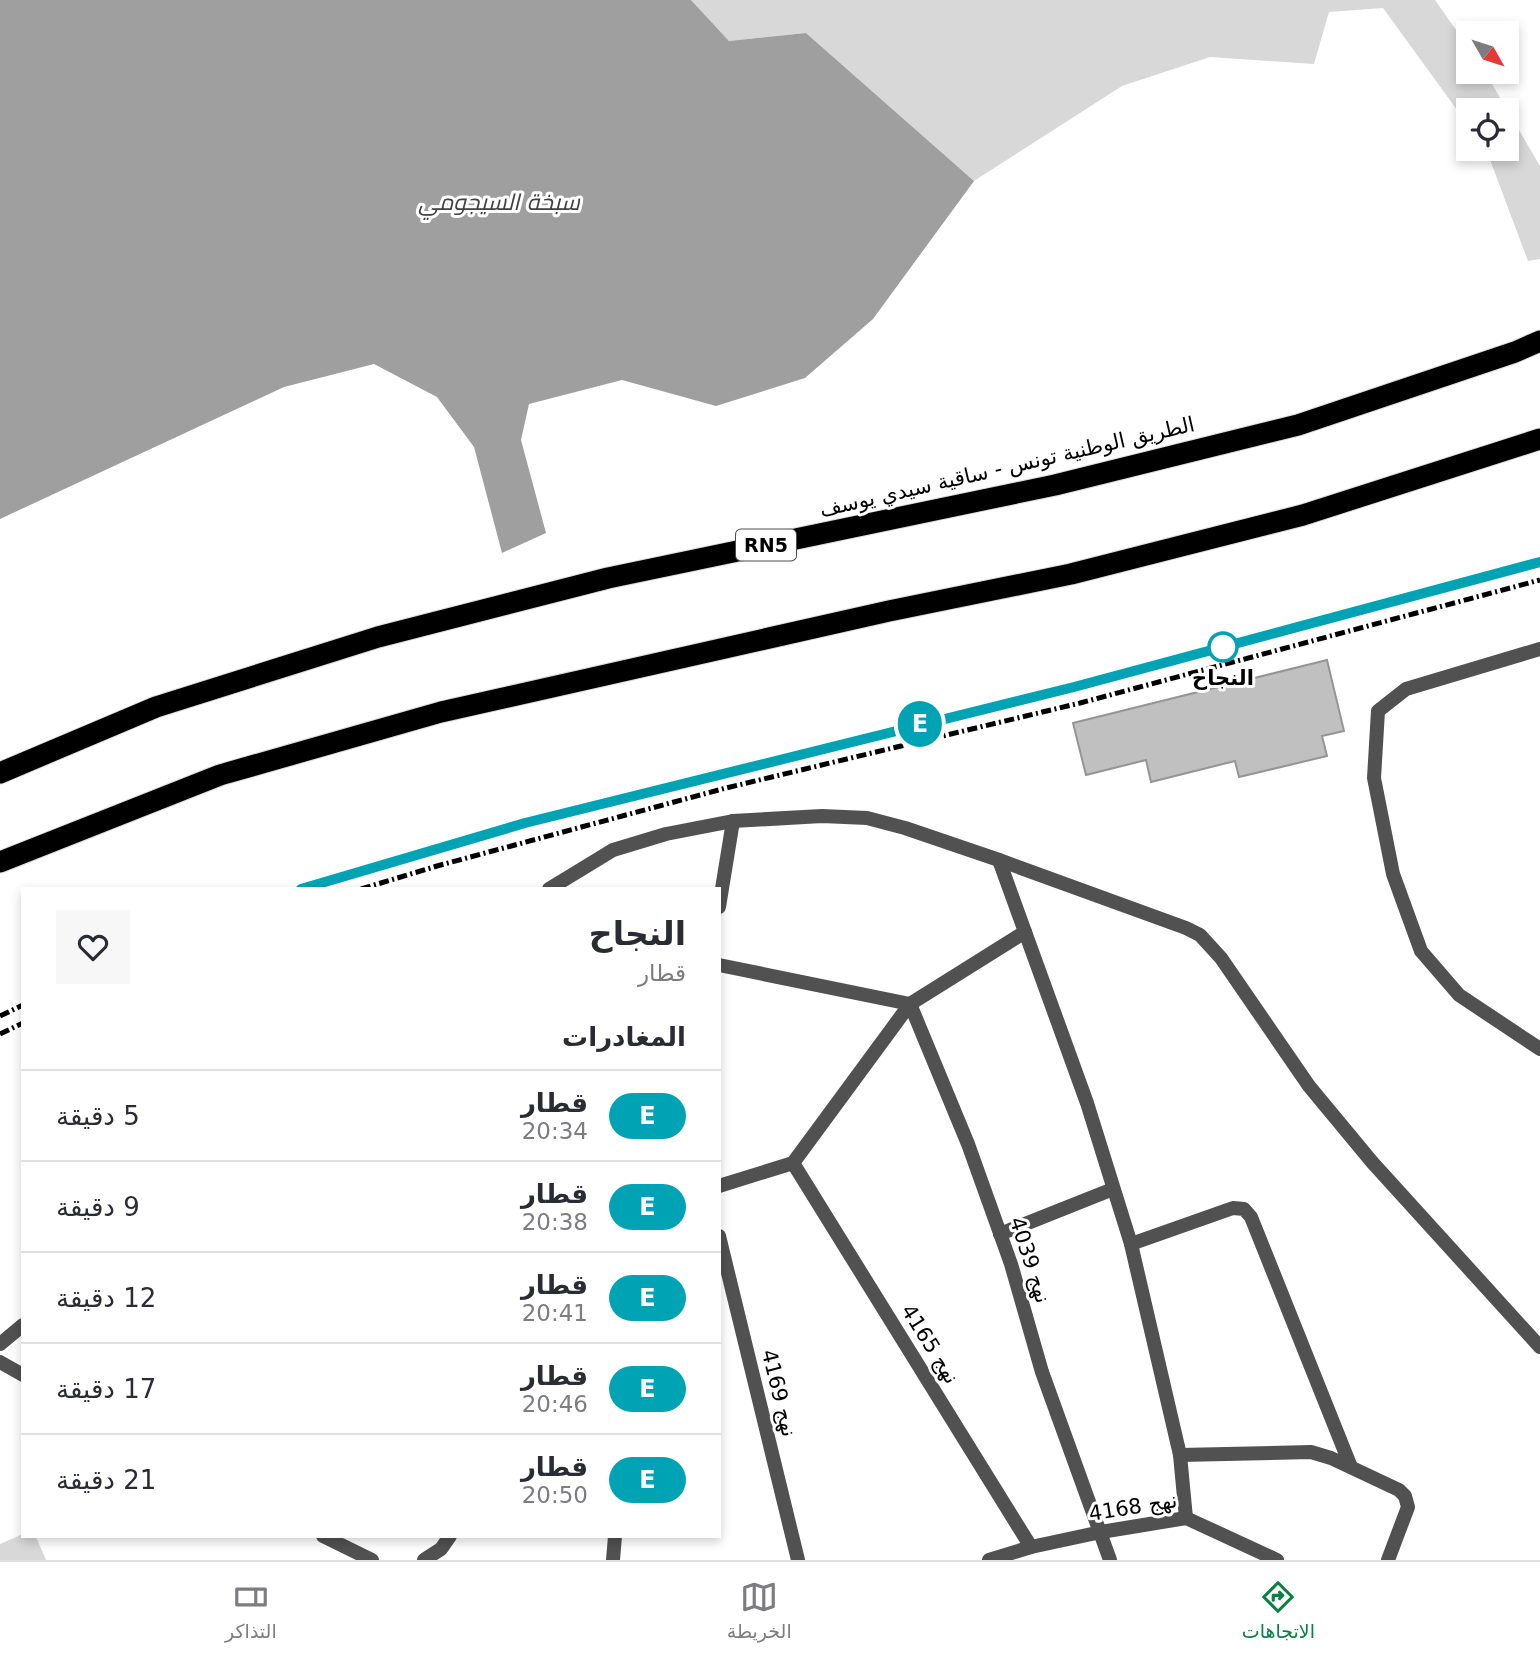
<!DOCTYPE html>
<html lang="ar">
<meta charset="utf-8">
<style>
:root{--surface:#fff;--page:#f7f7f7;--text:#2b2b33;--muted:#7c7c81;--line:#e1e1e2;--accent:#0b8043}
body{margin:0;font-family:"DejaVu Sans",Cairo,sans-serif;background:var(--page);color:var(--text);direction:rtl;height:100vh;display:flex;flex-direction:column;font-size:26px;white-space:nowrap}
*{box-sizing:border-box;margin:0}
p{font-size:23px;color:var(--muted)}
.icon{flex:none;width:38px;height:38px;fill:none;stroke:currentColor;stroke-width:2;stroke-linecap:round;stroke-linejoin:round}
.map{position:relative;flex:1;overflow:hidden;direction:ltr}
.side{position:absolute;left:21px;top:887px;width:700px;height:651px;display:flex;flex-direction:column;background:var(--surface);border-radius:0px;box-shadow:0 4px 10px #0003;direction:rtl}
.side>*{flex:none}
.badge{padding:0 14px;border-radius:23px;font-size:24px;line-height:46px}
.needle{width:46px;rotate:129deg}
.buttons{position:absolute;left:1456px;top:21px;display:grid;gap:14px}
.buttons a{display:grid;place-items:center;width:63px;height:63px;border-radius:0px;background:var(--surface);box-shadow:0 4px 10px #0003;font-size:35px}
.map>.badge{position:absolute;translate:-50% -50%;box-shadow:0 0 0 4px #fff}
h2{padding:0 35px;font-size:26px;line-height:63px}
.round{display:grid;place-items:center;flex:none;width:74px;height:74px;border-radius:0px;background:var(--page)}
.summary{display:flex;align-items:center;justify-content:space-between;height:119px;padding:0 35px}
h1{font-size:33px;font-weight:800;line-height:52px}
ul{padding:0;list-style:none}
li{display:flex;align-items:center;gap:21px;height:91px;padding:0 35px;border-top:2px solid var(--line)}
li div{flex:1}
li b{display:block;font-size:26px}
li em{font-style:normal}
li .badge{min-width:77px;font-weight:700;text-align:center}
.menu{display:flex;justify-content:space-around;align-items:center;height:98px;border-top:2px solid var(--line);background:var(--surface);font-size:19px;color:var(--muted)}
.menu a{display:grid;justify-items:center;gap:4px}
.menu .on{color:var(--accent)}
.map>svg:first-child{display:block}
.green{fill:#d8d8d8}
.water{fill:#9f9f9f}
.building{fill:#c0c0c0;stroke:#959595;stroke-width:2}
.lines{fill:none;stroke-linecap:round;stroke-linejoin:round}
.highway-casing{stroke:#dbdbdb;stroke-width:23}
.street{stroke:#515151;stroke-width:14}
.highway{stroke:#000;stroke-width:21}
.rail{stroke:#000;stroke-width:5;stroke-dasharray:10 3.5 2 3.5;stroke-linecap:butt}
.line-casing{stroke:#fff;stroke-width:16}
.line{stroke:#00a3b4;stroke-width:10}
.stop-dot{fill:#fff;stroke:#00a3b4;stroke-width:3.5}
.labels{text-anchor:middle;stroke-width:6;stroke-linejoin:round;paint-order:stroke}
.shield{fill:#fff;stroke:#4c4c4c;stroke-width:2}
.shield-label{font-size:19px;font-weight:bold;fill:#000}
.street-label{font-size:21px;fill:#000;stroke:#fff}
.stop-label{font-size:21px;font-weight:bold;fill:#000;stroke:#fff}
.water-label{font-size:23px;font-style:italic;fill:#404040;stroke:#fff}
</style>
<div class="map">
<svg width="1540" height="1560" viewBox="0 0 1540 1560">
<rect width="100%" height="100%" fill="#fff"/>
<g class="green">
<polygon points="691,0 1435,0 1468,47 1468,72 1485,72 1540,166 1540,259 1528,261 1486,149 1507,149 1507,110 1468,110 1468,125 1383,8 1329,12 1314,64 1210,57 1122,86 974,181 806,33 729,41"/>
<polygon points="23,1534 23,1536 36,1537 46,1560 0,1560 0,1544"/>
</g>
<polygon class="water" points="0,0 691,0 729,41 806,33 974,181 873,319 805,378 716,406 622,380 529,404 521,440 546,533 502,553 474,447 437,397 374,364 284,387 0,519"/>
<polygon class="building" points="1327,660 1344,731 1322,736 1327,756 1239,777 1235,761 1151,782 1146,760 1086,775 1073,723"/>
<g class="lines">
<defs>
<g id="highway">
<polyline points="0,773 156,707 378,637 608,578 1055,485 1298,425 1515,352 1540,341"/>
<polyline points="0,862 220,775 441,712 889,611 1071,574 1303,515 1540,439"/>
</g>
</defs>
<use href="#highway" class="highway-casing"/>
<g class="street">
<polyline points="1540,649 1406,689 1378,711 1374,778 1393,874 1421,951 1459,995 1540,1049"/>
<polyline points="999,860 1087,1103 1131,1244 1180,1455 1186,1518"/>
<polyline points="549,889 613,850 666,834 733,821 822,816 867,818 905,828 999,860 1186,928 1200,935 1221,958 1309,1086 1372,1162 1540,1347"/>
<polyline points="719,907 733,821"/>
<polyline points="719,965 910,1004 968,1144 1011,1264 1042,1372 1110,1560"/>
<polyline points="793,1163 1031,1547"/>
<polyline points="719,1186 793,1163 910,1004 1025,932"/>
<polyline points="1000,1234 1113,1189"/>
<polyline points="719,1236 798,1560"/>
<polyline points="1131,1244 1233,1208 1244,1209 1251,1217 1351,1467"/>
<polyline points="0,1344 23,1325"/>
<polyline points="0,1362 23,1375"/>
<polyline points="1180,1455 1311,1452 1331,1458 1399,1490 1405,1496 1408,1507 1388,1560"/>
<polyline points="323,1536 372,1560"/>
<polyline points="424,1560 441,1549 450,1536"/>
<polyline points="613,1560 615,1536"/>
<polyline points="989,1560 1031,1547 1101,1532 1186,1518 1277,1560"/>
</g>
<use href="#highway" class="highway"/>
<g class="rail">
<polyline points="301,889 525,823 1074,687 1540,562"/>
<polyline points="361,889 437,866 726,788 1080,703 1540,580"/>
<polyline points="0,1016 23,1005"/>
<polyline points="0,1034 23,1023"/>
</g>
</g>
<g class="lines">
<defs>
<polyline id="line" points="301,889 525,823 1074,687 1540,562"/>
</defs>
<use href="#line" class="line-casing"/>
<use href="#line" class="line"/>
</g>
<circle class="stop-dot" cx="1223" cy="647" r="14"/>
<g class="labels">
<rect class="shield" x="736" y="529.5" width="60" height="31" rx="5"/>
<g class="shield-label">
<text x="766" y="552">RN5</text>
</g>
<g class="street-label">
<text transform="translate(1007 467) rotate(-13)" y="7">الطريق الوطنية تونس - ساقية سيدي يوسف</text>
<text transform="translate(1030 1260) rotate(72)" y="7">نهج 4039</text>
<text transform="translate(930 1344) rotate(58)" y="7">نهج 4165</text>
<text transform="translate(779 1393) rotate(76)" y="7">نهج 4169</text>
<text transform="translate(1133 1507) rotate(-9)" y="7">نهج 4168</text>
</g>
<g class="stop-label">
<text x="1223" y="685">النجاح</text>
</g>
<g class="water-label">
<text x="499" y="210">سبخة السيجومي</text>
</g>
</g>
</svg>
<div class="buttons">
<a><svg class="needle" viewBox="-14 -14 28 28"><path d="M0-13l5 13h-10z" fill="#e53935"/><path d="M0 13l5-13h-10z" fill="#7c7c81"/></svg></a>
<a><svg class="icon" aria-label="locate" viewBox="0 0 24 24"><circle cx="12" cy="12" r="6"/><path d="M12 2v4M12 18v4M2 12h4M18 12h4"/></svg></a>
</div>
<b class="badge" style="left:920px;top:724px;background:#00a3b4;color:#fff">E</b>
<section class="side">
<div class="summary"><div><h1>النجاح</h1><p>قطار</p></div><a class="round"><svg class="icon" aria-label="heart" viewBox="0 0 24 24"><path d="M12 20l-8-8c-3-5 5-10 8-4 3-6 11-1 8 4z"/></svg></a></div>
<h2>المغادرات</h2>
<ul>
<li><span class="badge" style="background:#00a3b4;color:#fff">E</span><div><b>قطار</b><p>20:34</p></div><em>5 دقيقة</em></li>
<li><span class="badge" style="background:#00a3b4;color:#fff">E</span><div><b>قطار</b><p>20:38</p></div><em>9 دقيقة</em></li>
<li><span class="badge" style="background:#00a3b4;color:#fff">E</span><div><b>قطار</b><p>20:41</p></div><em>12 دقيقة</em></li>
<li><span class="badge" style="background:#00a3b4;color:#fff">E</span><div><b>قطار</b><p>20:46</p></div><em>17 دقيقة</em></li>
<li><span class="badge" style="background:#00a3b4;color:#fff">E</span><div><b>قطار</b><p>20:50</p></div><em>21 دقيقة</em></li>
</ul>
</section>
</div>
<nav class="menu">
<a class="on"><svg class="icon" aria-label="directions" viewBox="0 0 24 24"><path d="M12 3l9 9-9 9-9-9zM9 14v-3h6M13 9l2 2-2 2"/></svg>الاتجاهات</a>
<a><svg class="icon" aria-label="map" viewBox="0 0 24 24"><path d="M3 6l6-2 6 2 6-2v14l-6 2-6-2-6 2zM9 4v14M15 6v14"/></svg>الخريطة</a>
<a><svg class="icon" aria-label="tickets" viewBox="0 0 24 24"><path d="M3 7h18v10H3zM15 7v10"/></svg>التذاكر</a>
</nav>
